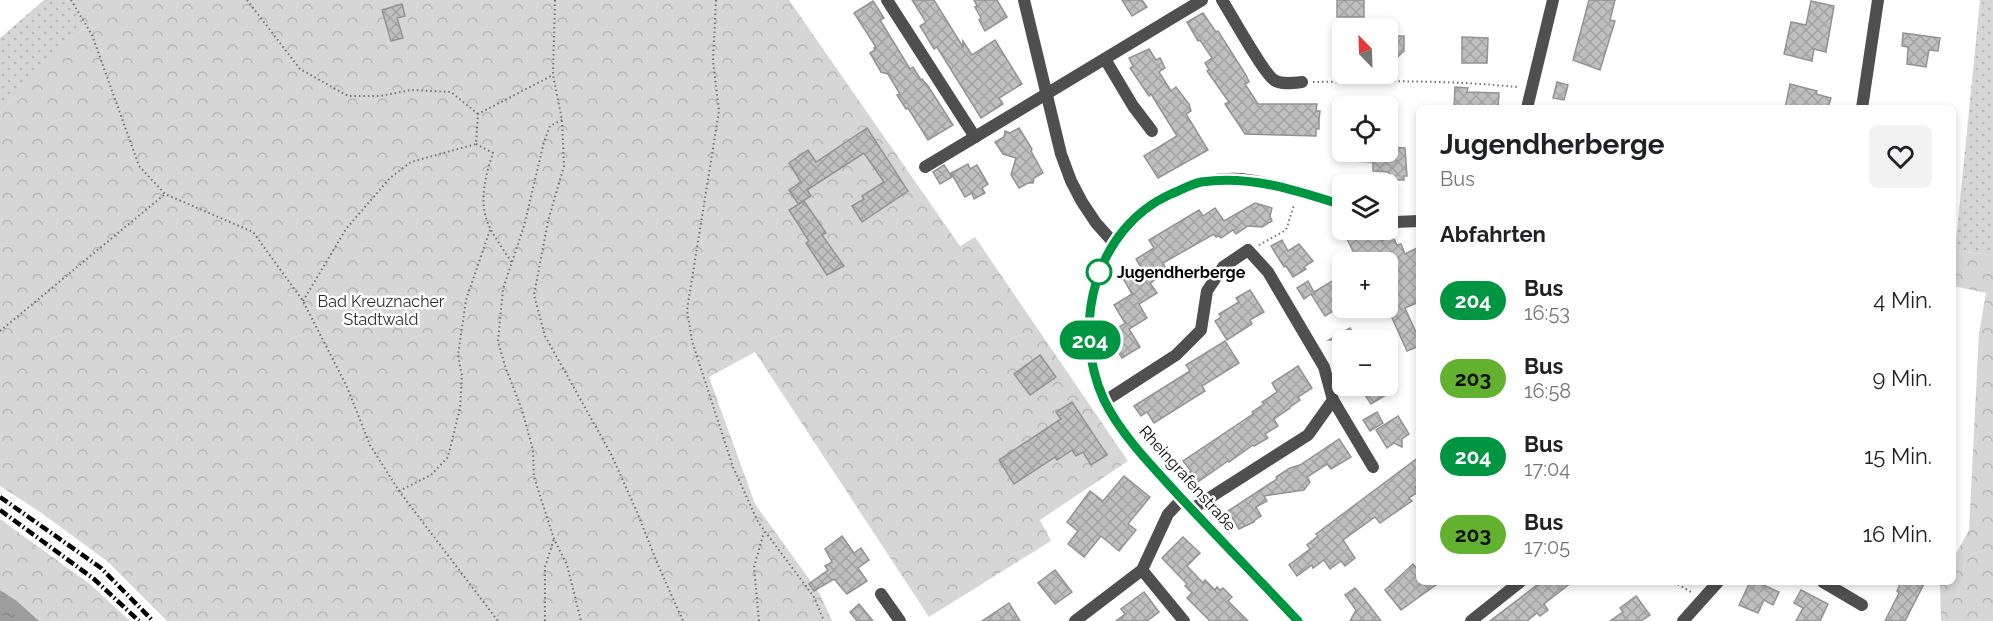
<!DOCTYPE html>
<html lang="de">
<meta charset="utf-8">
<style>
:root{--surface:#fff;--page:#f2f2f2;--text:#202124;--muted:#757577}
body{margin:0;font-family:Raleway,sans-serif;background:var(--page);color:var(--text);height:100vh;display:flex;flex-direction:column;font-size:22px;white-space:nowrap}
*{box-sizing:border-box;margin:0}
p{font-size:20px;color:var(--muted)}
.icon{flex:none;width:33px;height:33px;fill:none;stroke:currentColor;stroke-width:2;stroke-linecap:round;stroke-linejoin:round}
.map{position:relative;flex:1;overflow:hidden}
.details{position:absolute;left:1416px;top:105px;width:540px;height:480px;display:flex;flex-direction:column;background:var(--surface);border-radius:9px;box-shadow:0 3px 9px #0003}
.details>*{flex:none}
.badge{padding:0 12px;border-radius:20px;font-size:21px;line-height:39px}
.needle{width:39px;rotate:337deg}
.controls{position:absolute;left:1332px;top:18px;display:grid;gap:12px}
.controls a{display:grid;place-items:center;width:66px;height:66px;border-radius:9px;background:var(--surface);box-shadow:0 3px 9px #0003;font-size:30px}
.map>.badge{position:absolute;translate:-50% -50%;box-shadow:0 0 0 3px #fff}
h2{padding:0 24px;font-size:22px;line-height:54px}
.round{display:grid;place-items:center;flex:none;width:63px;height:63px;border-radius:9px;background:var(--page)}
.headline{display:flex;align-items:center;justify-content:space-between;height:102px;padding:0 24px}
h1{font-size:28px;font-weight:700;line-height:45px}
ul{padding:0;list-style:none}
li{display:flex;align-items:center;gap:18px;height:78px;padding:0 24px}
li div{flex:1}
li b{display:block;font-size:22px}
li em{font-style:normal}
li .badge{min-width:66px;font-weight:700;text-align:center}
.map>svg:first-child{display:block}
.grass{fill:url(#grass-dots)}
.forest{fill:url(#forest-crowns)}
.water{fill:url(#water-ripples)}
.building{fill:url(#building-cross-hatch);stroke:#939393;stroke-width:1.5}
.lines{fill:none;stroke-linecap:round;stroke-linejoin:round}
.path{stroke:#717171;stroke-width:2;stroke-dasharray:1.5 3;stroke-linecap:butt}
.minor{stroke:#4f4f4f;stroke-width:12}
.tertiary{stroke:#4f4f4f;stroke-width:12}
.rail{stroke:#000;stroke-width:4.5;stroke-dasharray:9 3 1.5 3;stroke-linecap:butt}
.line-casing{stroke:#fff;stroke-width:14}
.line{stroke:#009641;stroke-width:9}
.stop-dot{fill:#fff;stroke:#009641;stroke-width:3}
.labels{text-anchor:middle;stroke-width:5;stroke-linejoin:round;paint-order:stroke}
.stop-label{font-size:16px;font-weight:bold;fill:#000;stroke:#fff;text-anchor:start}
.park-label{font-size:16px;fill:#2d2d2d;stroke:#fff}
.street-label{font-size:16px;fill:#000;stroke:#fff}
</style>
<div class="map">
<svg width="1993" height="621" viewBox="0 0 1993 621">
<defs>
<pattern id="grass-dots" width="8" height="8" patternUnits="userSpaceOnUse" patternTransform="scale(1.5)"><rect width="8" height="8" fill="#d6d6d6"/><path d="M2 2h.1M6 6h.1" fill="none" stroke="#b6b6b6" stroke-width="1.8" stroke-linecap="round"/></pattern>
<pattern id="forest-crowns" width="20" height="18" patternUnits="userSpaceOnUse" patternTransform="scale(1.5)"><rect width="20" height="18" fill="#d6d6d6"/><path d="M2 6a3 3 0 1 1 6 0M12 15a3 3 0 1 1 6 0" fill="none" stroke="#b6b6b6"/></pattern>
<pattern id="water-ripples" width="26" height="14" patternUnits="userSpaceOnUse" patternTransform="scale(1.5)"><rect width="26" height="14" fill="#9d9d9d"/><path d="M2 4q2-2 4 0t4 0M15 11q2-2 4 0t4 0" fill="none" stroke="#858585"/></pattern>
<pattern id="building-cross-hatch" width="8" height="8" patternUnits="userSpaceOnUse" patternTransform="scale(1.5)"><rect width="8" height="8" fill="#bfbfbf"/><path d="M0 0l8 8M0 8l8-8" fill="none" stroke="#a2a2a2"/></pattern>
</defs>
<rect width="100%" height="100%" fill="#fff"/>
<g class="grass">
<polygon points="44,0 73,0 85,27 47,60 0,113 0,38"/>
<polygon points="1980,0 1993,0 1993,255 1955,251"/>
</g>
<g class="forest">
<polygon points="73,0 789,0 960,246 975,237 1128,461 1040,520 1051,541 929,617 755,352 709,377 755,504 820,594 832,621 167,621 107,561 40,512 0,486 0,113 47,59 85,27"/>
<polygon points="1955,251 1993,255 1993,621 1941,621 1940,584 1941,582 1953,582 1953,559 1969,530 1979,333 1986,293 1953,286"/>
<polygon points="0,519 90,584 130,621 39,621 17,601 0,590"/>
</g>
<polygon class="water" points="0,590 17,601 39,621 0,621"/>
<g class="building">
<polygon points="912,0 934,0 963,47 963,41 972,55 995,40 1022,84 999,98 1003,104 981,118 937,47 934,49 920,26 926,22"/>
<polygon points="974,0 997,0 1007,17 985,31 979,20 981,18 975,7 977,6"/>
<polygon points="1122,0 1142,0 1147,7 1132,16"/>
<rect x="1337" y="0" width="27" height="17"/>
<polygon points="1589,0 1615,0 1610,20 1615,21 1600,70 1573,60"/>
<polygon points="873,1 884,18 880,20 910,69 913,67 921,80 922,79 928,86 953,125 928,140 908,108 906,109 897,95 900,94 888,74 881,72 870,53 875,50 874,48 876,47 854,13"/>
<polygon points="1811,1 1834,6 1826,52 1814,49 1812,61 1784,54 1791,22 1806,25"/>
<polygon points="402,4 405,16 397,18 403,38 391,41 382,10"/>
<polygon points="1203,13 1216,32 1218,31 1246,75 1249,82 1245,84 1258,104 1317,104 1316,111 1320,111 1319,120 1319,129 1316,129 1316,136 1245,134 1225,104 1229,102 1207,71 1209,70 1205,63 1212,58 1200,40 1198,41 1187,22"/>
<polygon points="1903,33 1940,38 1938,51 1929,50 1926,67 1907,64 1908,47 1902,46"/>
<polygon points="1388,36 1404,36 1404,51 1388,66"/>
<polygon points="1462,37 1488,38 1487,63 1462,63"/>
<polygon points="1149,49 1156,60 1160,58 1165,68 1159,72 1171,91 1176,87 1189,104 1191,111 1186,114 1208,150 1158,178 1144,156 1177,136 1151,94 1149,96 1130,68 1133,66 1129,58"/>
<polygon points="1557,82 1568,85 1564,100 1553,98"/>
<polygon points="1790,84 1817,91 1816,94 1831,98 1828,108 1785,108"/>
<polygon points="1455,87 1468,88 1467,92 1499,93 1498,108 1454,108"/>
<polygon points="867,128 908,191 862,222 852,206 864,199 862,196 884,182 864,153 807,190 811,196 798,204 789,190 801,182 789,163 808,150 816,162"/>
<polygon points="1019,128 1032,149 1031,151 1043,173 1034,178 1033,183 1028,183 1019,188 1011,175 1016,158 1003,154 995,142 1004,137 1005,131 1010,133"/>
<polygon points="1388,147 1405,148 1407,176 1404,176 1404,180 1389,180 1389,172 1373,171 1373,162 1351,161 1351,152 1388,152"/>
<polygon points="968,164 970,169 977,165 988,184 982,188 985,193 974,199 972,193 965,197 951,173"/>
<polygon points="944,165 952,177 940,184 933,172"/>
<polygon points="804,201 826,233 822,235 844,266 827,275 806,243 809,241 789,210"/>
<polygon points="1255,203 1272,208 1270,216 1272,221 1262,227 1248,226 1236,234 1233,230 1221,238 1219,236 1216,237 1214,234 1163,263 1168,272 1150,283 1157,293 1139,304 1147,318 1129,329 1140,347 1122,358 1107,335 1125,323 1114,305 1132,294 1124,280 1142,269 1136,259 1154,248 1149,240 1199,210 1203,216 1215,208 1224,221"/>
<polygon points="1343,230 1355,230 1374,235 1378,233 1382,241 1389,237 1394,239 1397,245 1401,244 1405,254 1419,247 1419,302 1405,308 1419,339 1419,346 1407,351 1388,309 1388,262 1358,262"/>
<polygon points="1282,240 1288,251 1299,244 1313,261 1304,267 1306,269 1293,277 1286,266 1284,267 1271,246"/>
<polygon points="1334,280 1342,293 1342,301 1338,304 1340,307 1325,316 1311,294 1304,299 1297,288 1308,281 1314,292"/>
<polygon points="1250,290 1264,312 1250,320 1252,324 1227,340 1215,321 1221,317 1219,314 1239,302 1236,298"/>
<polygon points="1350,328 1358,340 1329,340"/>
<polygon points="1225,341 1239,363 1202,386 1205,391 1154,423 1147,412 1141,416 1134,406 1190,371 1186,365"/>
<polygon points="1040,355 1056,377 1030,395 1014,374"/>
<polygon points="1298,366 1312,388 1298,397 1300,400 1290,407 1290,408 1274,419 1278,426 1265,434 1268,438 1254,446 1253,445 1229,462 1228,461 1192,486 1185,476 1191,471 1183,461 1253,414 1252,412 1264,404 1262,402 1277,392 1272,383"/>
<polygon points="1359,386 1380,386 1386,395 1371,404"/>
<polygon points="1072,402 1107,455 1091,465 1083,452 1076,456 1072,450 1057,460 1055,457 1014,484 999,460 1061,419 1056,412"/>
<polygon points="1377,412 1383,423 1370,431 1363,420"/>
<polygon points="1398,416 1409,434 1402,439 1402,447 1394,443 1387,448 1376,430"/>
<polygon points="1339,439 1351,457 1331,469 1327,464 1307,477 1310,482 1304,490 1264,496 1267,501 1256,507 1261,516 1255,520 1254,522 1239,529 1228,511 1277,479 1276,477 1290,468 1300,465"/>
<polygon points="1419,457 1419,484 1415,487 1418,492 1409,498 1412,501 1380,523 1375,517 1343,540 1355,558 1345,566 1341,561 1330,569 1324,560 1313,568 1312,565 1297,576 1289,565 1310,549 1307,545 1318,536 1316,534"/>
<polygon points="1124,476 1150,497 1128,524 1136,530 1119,551 1101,536 1084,557 1068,544 1078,531 1067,522 1090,491 1103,501"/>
<polygon points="842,536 854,553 861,548 869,560 858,568 867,581 847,594 834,579 814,591 809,584 828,570 825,566 832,562 825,549"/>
<polygon points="1183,537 1200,553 1187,566 1203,583 1205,580 1215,590 1217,587 1220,590 1223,588 1232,597 1228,601 1248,621 1210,621 1187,598 1192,593 1185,586 1187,584 1162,558"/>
<polygon points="1413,564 1419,571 1419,582 1440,582 1401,610 1385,590"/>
<polygon points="1055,570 1072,592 1055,604 1038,583"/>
<polygon points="1541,582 1572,582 1544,604 1548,610 1540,616 1537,613 1527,621 1490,621"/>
<polygon points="1750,582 1757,582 1779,592 1773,605 1764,600 1758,613 1739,605"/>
<polygon points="1901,582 1925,582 1905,621 1885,621 1899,593 1897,591"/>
<polygon points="1355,588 1365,600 1381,621 1350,621 1356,610 1345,595"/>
<polygon points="1801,590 1828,604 1820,621 1796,621 1803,608 1794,603"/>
<polygon points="1144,592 1159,612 1147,621 1116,621 1125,614 1121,609"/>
<polygon points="1636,596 1650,615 1641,621 1610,621 1623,612 1620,608"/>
<polygon points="1009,603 1020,621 982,621"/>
<polygon points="859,604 873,621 857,621 850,612"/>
</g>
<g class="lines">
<g class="path">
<polyline points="71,0 92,35 139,166 165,194 253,232 303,301 347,387 370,445 399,491 498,621"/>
<polyline points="247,0 300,69 348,96 380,96 411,90 451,92 478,114"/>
<polyline points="555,0 553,75 562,120 564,166 548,221 534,295 545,336 611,454 637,512 658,565 683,621"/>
<polyline points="716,0 713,61 719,111 687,310 692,341 733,467 758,522 814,597 824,621"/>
<path d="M1313 82C1382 81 1449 80 1517 87"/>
<polyline points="562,120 550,126 544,142 524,226 503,289 498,341 505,366 522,410 533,450 534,477 554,539 567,565 581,621"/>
<path d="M476 144 493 153C486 173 480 198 486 218 490 232 504 250 512 263"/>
<polyline points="1259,245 1286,230 1294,205"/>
<polyline points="303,301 346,229 390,178 411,162 476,144 478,114 553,75"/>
<polyline points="0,331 165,194"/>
<polyline points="399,491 431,475 448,457 460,408 462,376 458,355 466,300 491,227"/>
<polyline points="1674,582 1691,592"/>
<polyline points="545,621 545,567 554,539"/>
<polyline points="759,621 754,567 764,532"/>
</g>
<g class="minor">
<polyline points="887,0 975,137 1202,0"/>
<path d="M1222 0C1231 14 1264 74 1274 80 1282 85 1294 83 1302 82"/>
<polyline points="1105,59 1133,106 1152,131"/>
<polyline points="1527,108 1553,0"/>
<polyline points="1862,108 1878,0"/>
<polyline points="925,167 975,137"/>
<polyline points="1388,219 1395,222 1419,221"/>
<polyline points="1333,400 1373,467"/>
<polyline points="1105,401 1176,355 1201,330 1207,291 1223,267 1248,250 1268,272 1324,367 1333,400 1308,435 1192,509"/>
<polyline points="1142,570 1168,514 1182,499"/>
<polyline points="1823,582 1862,605"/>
<polyline points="881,594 900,621"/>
<polyline points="1075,621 1142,570 1184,621"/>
<path d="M1298 621C1256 576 1212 532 1170 486 1147 460 1119 432 1104 400 1070 327 1095 228 1171 194 1181 190 1191 184 1201 182 1213 180 1229 178 1241 179 1276 183 1310 194 1342 205"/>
<polyline points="1471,621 1520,582"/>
<polyline points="1683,621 1718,582"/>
</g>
<polyline class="tertiary" points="1024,0 1061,154 1071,181 1082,202 1096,223 1113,242"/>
<g class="rail">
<polyline points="0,497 101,568 153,621"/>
<polyline points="0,510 94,579 139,621"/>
</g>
</g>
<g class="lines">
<defs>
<path id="line" d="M1298 621C1256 576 1212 532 1170 486 1147 461 1119 431 1104 400 1070 326 1095 228 1171 194 1181 190 1191 184 1201 182 1251 175 1295 190 1342 205"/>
</defs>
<use href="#line" class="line-casing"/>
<use href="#line" class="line"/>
</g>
<circle class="stop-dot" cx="1099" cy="272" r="12"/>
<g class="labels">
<g class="stop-label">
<text x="1117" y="278">Jugendherberge</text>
</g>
<g class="park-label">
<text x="381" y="307">Bad Kreuznacher<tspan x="381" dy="18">Stadtwald</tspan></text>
</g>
<g class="street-label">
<text transform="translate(1188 478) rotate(48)" y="6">Rheingrafenstraße</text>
</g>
</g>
</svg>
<div class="controls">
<a><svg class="needle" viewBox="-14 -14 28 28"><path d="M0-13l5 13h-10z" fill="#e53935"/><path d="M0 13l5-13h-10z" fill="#757577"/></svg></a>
<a><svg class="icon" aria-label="locate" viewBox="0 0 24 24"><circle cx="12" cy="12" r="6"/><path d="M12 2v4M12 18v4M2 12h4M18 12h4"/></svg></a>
<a><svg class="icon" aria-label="layers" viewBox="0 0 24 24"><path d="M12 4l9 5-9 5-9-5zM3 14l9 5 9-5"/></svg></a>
<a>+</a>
<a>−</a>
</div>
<b class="badge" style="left:1090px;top:340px;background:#009641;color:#fff">204</b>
<section class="details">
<div class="headline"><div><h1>Jugendherberge</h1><p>Bus</p></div><a class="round"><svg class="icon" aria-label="heart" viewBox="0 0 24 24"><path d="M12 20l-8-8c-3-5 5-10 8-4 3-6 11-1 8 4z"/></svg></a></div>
<h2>Abfahrten</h2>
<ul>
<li><span class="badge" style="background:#009641;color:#fff">204</span><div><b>Bus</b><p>16:53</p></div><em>4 Min.</em></li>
<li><span class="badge" style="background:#62b22f;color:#111">203</span><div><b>Bus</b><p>16:58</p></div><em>9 Min.</em></li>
<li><span class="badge" style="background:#009641;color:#fff">204</span><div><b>Bus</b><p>17:04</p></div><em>15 Min.</em></li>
<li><span class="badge" style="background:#62b22f;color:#111">203</span><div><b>Bus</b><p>17:05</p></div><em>16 Min.</em></li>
</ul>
</section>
</div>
